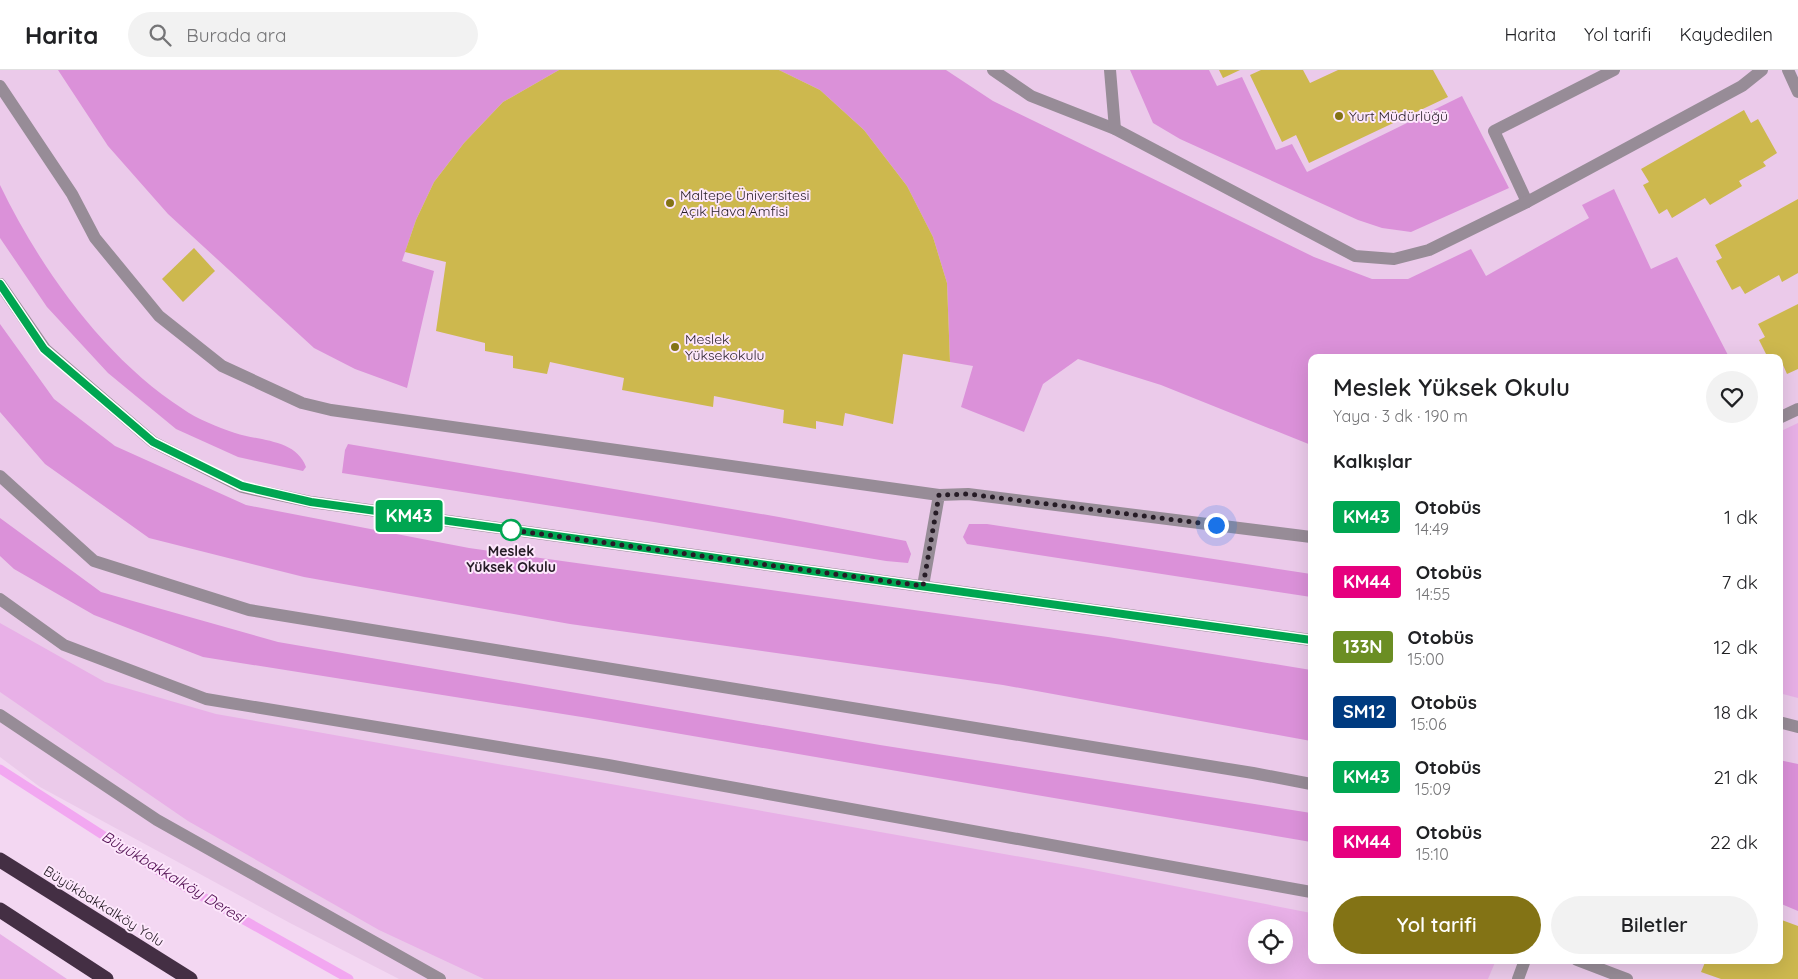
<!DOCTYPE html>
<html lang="tr">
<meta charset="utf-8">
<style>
:root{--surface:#fff;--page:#f2f2f2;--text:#202124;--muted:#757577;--line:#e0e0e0;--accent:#837315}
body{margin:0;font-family:Quicksand,sans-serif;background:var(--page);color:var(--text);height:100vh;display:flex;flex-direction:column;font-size:19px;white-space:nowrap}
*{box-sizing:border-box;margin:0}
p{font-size:16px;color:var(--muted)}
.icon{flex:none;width:28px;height:28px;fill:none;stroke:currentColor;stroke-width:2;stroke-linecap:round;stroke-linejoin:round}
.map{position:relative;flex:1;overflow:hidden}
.panel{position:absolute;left:1308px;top:284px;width:475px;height:610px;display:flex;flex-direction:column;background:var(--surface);border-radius:10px;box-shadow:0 5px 20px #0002}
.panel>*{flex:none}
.badge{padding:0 10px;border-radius:4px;font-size:18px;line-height:32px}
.tools{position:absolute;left:1248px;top:849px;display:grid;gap:10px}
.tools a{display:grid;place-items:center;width:45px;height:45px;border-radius:50%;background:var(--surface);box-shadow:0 5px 20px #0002;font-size:25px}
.you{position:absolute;width:25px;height:25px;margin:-12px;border:4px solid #fff;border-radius:50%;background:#1a73e8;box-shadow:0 0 0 8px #1a73e833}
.map>.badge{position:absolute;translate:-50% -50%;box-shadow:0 0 0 2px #fff}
h2{padding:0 25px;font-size:19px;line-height:45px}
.round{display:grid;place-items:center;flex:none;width:52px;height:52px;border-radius:26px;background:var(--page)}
.overview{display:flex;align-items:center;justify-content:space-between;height:85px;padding:0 25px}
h1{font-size:24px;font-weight:600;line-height:38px}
.cta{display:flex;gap:10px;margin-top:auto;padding:10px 25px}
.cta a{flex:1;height:58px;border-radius:30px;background:var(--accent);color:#fff;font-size:20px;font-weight:600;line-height:58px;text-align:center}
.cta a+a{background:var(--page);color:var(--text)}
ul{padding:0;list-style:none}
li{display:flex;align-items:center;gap:15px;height:65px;padding:0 25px}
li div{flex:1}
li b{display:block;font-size:19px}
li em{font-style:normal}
li .badge{min-width:55px;font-weight:700;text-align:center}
header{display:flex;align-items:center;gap:30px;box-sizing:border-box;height:70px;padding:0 25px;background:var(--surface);border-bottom:1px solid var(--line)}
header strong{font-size:24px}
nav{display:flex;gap:28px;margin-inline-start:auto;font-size:18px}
.search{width:350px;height:45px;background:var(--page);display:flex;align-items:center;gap:12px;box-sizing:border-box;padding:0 18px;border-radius:28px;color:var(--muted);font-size:19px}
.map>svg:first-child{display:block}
.built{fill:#ebcaea;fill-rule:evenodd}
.green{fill:#e8b0e7;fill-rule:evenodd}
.forest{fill:#db91d9}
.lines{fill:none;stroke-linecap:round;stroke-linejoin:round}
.stream{stroke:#f2a7f1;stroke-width:9}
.building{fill:#cdb84e}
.lane{stroke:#978c97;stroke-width:12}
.street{stroke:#978c97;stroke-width:12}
.highway{stroke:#442f44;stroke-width:15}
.line-casing{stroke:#fff;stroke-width:11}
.line{stroke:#00a651;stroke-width:8}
.walk{stroke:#261c26;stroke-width:5;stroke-dasharray:0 9}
.poi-dot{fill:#837315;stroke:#fde7fc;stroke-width:2}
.stop-dot{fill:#fff;stroke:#00a651;stroke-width:2.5}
.labels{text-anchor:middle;stroke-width:4;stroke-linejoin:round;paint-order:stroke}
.poi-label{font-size:14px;fill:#261c26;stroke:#fde7fc;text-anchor:start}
.stop-label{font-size:14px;font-weight:bold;fill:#261c26;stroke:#fde7fc}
.street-label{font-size:14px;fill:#261c26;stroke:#fde7fc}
.water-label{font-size:15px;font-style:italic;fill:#4e0b4f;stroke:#fde7fc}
</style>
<header>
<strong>Harita</strong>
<div class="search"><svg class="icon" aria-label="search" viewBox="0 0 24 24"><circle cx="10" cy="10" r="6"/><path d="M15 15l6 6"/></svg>Burada ara</div>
<nav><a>Harita</a><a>Yol tarifi</a><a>Kaydedilen</a></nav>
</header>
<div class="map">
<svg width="1798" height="909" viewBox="0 0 1798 909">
<rect width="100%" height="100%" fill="#f3d7f2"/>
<path class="built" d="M0 0H1798V909H399L290 853 40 717 0 687ZM1311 288H1779V890H1311ZM1256 858H1284V885H1256Z"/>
<g class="green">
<polygon points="1798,353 1798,628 1779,623 1779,362"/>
<path d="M0 553 105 612 216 644 1083 798 1311 843V890H1496L1488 909H484L379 860 188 751 0 622ZM1256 858H1284V885H1256Z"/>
<polygon points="0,864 67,909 0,909"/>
</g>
<g class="forest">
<polygon points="58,0 559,0 503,32 464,73 434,112 416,150 402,191 434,201 407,318 355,299 314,278 168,144 108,76"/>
<polygon points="779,0 946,0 993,31 1314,187 1372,209 1408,209 1471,179 1486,206 1589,148 1582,135 1614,119 1651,199 1677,187 1729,287 1311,288 1311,375 1161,315 1078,289 1043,314 1024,362 961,337 973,296 950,292 947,213 933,167 907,116 864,60 820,20"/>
<polygon points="1130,0 1209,0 1217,16 1242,7 1276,80 1292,74 1307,102 1462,26 1509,118 1411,162 1382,158 1358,150 1180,69 1153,53"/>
<path d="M0 115C40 198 104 288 183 339 197 349 218 357 235 363 259 371 296 369 306 397L303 401 238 387 176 359 108 303 47 237 0 168Z"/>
<polygon points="0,254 54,329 115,376 246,435 469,478 1108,567 1311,600 1311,671 1003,615 570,554 304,507 149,468 45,394 0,342"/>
<polygon points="348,374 779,447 906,471 911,484 908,493 886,491 654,452 342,403 345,380"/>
<polygon points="0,448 101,522 278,572 880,675 1311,743 1311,772 588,648 203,587 94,545 14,499 0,486"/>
<polygon points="969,454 987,454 1311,504 1311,527 967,474 963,467"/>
<polygon points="1779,690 1798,694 1798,841 1779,833"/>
</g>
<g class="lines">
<polyline class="stream" points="0,699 171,809 349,909"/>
</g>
<g class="building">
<polygon points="559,0 779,0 820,20 864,60 907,116 933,167 947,213 950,292 903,284 893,354 845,343 843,356 816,351 816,359 783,353 784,340 714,326 713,337 622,320 624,308 550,292 547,304 513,298 513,286 485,281 485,273 436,261 446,192 405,182 416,150 434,112 464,73 503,32"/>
<polygon points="1219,0 1240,0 1223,8"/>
<polygon points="1261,0 1303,0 1310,13 1338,0 1433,0 1448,27 1309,93 1296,65 1282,72 1250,5"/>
<polygon points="1744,40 1751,53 1758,49 1777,83 1763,92 1766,96 1739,111 1742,116 1710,135 1705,128 1672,148 1667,139 1659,144 1643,115 1649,112 1641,99"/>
<polygon points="1798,129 1798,203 1782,212 1779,205 1745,224 1740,216 1732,220 1716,191 1722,188 1715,175"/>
<polygon points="194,178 215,201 183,232 162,209"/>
<polygon points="1798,234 1798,299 1787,304 1783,295 1779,298 1779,288 1768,288 1759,270 1765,267 1758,254"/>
<polygon points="1779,849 1798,856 1798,909 1721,909 1701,902 1706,890 1779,890"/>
</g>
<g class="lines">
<g class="lane">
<polyline points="0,16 72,124 95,168 159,246 222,296 302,333 331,340 939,425"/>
<polyline points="1527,132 1494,61 1614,0"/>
<polyline points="0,406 94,491 249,540 1253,703 1311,714"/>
<polyline points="923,516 939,425 968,424 1311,467"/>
<polyline points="0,529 64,575 206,629 608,695 1311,822"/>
<polyline points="0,645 157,750 440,909"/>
<polyline points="1577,890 1627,909"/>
<polyline points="1518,909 1525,890"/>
</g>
<g class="street">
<polyline points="993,0 1031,26 1115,59 1355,186 1394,189 1429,180 1527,132 1742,16 1762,0"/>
<polyline points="1110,0 1115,59"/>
<polyline points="1788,0 1798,22"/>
<polyline points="0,214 45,279 153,372 242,417 311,432 1311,570"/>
<polyline points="1779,348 1798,339"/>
<polyline points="1779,652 1798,657"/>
</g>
<g class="highway">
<polyline points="0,790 190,909"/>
<polyline points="0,840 106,909"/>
</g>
</g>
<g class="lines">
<defs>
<polyline id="line" points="0,214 44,279 153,372 242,416 311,432 1311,570"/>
</defs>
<use href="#line" class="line-casing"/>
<use href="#line" class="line"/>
<polyline class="walk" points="511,460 504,459 923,516 939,425 968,424 1216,455"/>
</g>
<g class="poi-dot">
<circle cx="1339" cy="46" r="5"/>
<circle cx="670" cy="133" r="5"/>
<circle cx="675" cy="277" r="5"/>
</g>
<circle class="stop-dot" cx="511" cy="460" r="10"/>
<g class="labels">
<g class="poi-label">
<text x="1349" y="51">Yurt Müdürlüğü</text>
<text x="680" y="130">Maltepe Üniversitesi<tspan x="680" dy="16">Açık Hava Amfisi</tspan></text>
<text x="685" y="274">Meslek<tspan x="685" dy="16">Yüksekokulu</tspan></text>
</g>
<g class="stop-label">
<text x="511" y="486">Meslek<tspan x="511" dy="16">Yüksek Okulu</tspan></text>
</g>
<g class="street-label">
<text transform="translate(104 836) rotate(32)" y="5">Büyükbakkalköy Yolu</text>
</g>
<g class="water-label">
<text transform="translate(173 807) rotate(31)" y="5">Büyükbakkalköy Deresi</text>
</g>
</g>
</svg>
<div class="tools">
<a><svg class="icon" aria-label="locate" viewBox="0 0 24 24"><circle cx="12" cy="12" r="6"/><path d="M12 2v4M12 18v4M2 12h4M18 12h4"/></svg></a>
</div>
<div class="you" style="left:1216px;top:455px"></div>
<b class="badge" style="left:409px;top:446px;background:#00a651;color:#fff">KM43</b>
<section class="panel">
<div class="overview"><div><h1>Meslek Yüksek Okulu</h1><p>Yaya · 3 dk · 190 m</p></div><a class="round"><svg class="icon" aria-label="heart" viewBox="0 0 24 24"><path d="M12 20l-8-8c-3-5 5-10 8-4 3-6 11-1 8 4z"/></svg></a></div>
<h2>Kalkışlar</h2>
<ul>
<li><span class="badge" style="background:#00a651;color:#fff">KM43</span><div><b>Otobüs</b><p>14:49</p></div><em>1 dk</em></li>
<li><span class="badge" style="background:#e6007e;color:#fff">KM44</span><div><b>Otobüs</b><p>14:55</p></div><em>7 dk</em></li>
<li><span class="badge" style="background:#6b8e23;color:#fff">133N</span><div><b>Otobüs</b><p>15:00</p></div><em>12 dk</em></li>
<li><span class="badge" style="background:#003b80;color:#fff">SM12</span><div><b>Otobüs</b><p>15:06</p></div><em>18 dk</em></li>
<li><span class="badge" style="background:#00a651;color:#fff">KM43</span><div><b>Otobüs</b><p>15:09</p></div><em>21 dk</em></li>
<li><span class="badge" style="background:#e6007e;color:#fff">KM44</span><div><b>Otobüs</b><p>15:10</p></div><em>22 dk</em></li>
</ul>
<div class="cta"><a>Yol tarifi</a><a>Biletler</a></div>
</section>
</div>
